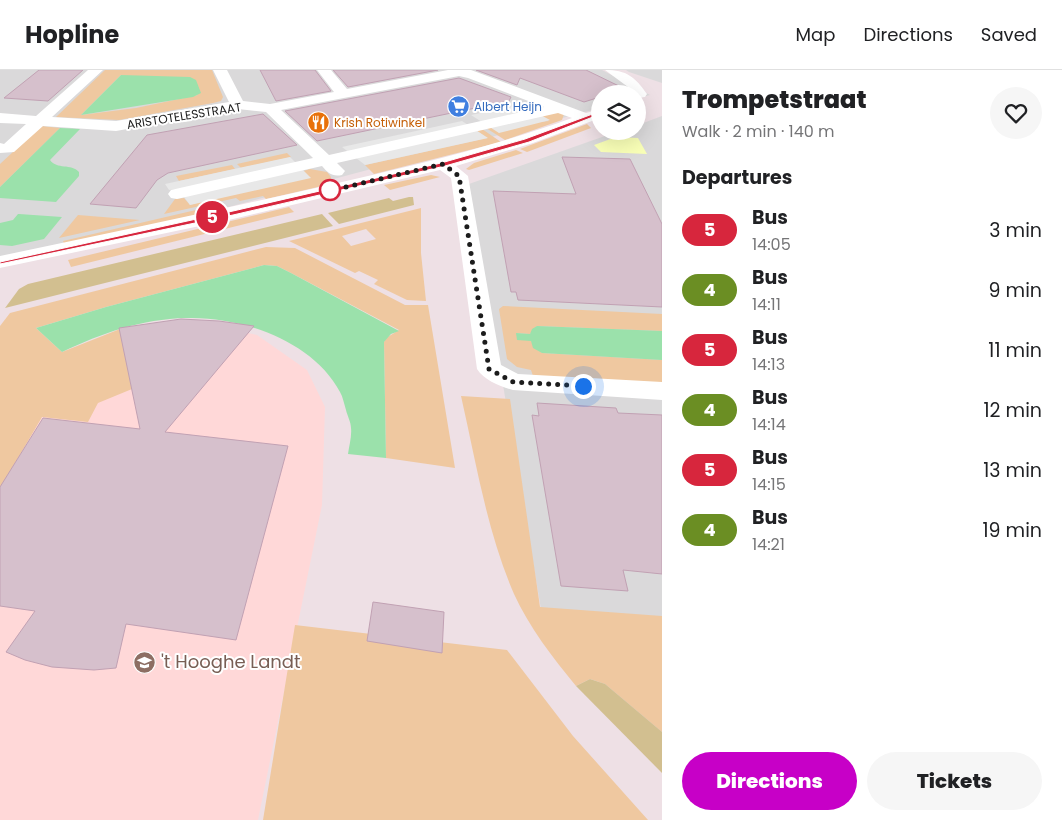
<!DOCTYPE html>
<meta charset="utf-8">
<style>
:root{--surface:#fff;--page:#f6f6f6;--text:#202124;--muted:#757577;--line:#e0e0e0;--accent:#c700c7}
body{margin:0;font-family:Poppins,sans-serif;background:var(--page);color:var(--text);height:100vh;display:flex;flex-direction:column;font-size:19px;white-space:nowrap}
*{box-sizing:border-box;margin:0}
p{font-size:16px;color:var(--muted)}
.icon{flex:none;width:28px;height:28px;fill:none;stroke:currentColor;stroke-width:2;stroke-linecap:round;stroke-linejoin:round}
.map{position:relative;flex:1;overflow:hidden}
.side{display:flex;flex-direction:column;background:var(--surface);width:400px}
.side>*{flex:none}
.badge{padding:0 10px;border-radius:16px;font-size:18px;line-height:32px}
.tools{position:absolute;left:591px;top:15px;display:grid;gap:10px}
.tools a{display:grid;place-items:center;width:55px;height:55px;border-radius:50%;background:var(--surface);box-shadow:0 5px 20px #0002;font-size:25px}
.you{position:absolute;width:25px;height:25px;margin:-12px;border:4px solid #fff;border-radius:50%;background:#1a73e8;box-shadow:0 0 0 8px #1a73e833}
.map>.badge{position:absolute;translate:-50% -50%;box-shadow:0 0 0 2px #fff}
h2{padding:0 20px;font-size:19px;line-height:45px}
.round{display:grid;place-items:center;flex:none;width:52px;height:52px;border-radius:26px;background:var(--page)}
.overview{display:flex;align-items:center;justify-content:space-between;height:85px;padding:0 20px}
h1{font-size:24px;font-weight:800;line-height:38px}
.button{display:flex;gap:10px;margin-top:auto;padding:10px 20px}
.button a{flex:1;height:58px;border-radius:30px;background:var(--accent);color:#fff;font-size:20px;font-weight:800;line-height:58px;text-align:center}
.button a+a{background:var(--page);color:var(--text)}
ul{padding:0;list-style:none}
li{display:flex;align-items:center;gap:15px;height:60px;padding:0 20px}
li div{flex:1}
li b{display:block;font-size:19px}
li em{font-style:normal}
li .badge{min-width:55px;font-weight:700;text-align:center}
header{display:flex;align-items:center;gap:30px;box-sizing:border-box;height:70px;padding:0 25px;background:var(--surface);border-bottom:1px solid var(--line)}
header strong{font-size:24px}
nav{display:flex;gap:28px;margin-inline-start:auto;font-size:18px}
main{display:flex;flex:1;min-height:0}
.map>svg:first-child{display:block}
.residential{fill:#dad9da}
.education{fill:#ffd8d8}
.grass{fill:#efc8a0;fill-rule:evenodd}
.forest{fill:#d2bf90}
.park{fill:#f9ffb7}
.parking{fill:#e8e8e8}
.water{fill:#9be1ab}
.building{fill:#d6c0cc;stroke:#c1a1b3}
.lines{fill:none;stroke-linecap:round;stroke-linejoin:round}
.minor{fill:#fff;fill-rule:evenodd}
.line{fill:#d7263d;stroke:#fff}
.walk{stroke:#1c1c1c;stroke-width:5;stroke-dasharray:0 9}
.stop-dot{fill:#fff;stroke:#d7263d;stroke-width:2.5}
.labels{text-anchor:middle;stroke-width:4;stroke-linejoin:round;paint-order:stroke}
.far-shop-label{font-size:12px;fill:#366cbe;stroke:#fff;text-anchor:start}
.far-street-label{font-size:12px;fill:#1c1c1c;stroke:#fff}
.far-food-label{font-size:12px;fill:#c56008;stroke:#fff;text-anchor:start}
.near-education-label{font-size:18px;fill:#785e54;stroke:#fff;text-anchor:start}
</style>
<header>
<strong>Hopline</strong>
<nav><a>Map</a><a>Directions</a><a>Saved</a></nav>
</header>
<main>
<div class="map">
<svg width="662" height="750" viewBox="0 0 662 750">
<rect width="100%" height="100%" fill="#eee0e5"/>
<g class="residential">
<polygon points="0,0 602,0 650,25 638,28 638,24 600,24 600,38 0,198"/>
<polygon points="626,0 662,0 662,13 629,2"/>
<polygon points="662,46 662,673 544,557 469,114 619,61 638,61 638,55"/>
</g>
<polygon class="education" points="196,252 257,265 307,300 325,337 322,435 258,750 0,750 0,399 32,346"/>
<g class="grass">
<path d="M105 0H212L223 27 221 31 213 33 119 50 56 47ZM121 5 198 25 136 38 81 45Z"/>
<polygon points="557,42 564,44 562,50 505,70 486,58 549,51 542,46"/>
<polygon points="587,54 591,58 527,82 520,79"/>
<polygon points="41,56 60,58 0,117 0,94"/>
<polygon points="482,59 501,72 374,104 365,95 487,68 477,61"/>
<polygon points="516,80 523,83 469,100 466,99 474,93"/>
<polygon points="287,83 291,87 241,98 237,94"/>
<polygon points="232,95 235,99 179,111 176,106"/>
<polygon points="310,99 327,102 331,107 330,111 318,117 266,129 263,126 240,131 236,128 164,144 175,129 184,128 190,135"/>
<polygon points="431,105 440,107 390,120 384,115"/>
<polygon points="213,136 216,140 65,176 63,171"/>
<polygon points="289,137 294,142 71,197 68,190"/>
<path d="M421 138V183L426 231 407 230 374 214 378 210 359 201 355 203 289 171ZM366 159 376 169 351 176 342 166Z"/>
<polygon points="78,145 140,150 59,168"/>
<polygon points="266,177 295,178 405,235 428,235 455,398 386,388 384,272 386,268 399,260 291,203 277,196 264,195 106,237 36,258 62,282 120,259 132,319 98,333 88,352 42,347 0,419 0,256 10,243"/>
<polygon points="503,236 662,244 662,261 537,256 530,264 516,263 531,271 542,283 662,290 662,313 533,306 531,300 517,297 507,289 499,239"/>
<path d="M461 326 510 329 540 537 662 546V662L605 614 590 609 576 616C553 588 529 557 514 524 487 462 476 392 461 326Z"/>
<polygon points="295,555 507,580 573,666 648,750 263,750"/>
</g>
<g class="forest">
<polygon points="409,127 413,127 414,135 339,154 328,143 389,128 393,131"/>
<polygon points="322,144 333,156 5,238 19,219 28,214"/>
<polygon points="590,609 605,614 662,662 662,703 576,616"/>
</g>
<polygon class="park" points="616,67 638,68 647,84 601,82 594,75"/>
<g class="parking">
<polygon points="525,34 533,38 531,40 550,50 499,63 471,45"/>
<polygon points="462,51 488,68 365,95 342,77"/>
<polygon points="290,87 311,108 190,135 178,119 169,120 165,114"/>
</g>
<g class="water">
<polygon points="121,5 190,7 196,10 201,23 193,27 81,45"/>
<path d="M60 58 80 59 50 90C57 100 71 93 79 102V106L56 132 0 128V117Z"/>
<polygon points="18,144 19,144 62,147 44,169 12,176 0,175 0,153 13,150"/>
<path d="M264 195 277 196 291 203 399 261 391 264 384 272 386 388 348 384C349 376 352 366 351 358 351 352 347 345 346 340 344 334 343 327 340 322 313 271 241 246 186 248 142 249 102 263 62 282L36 258 106 237Z"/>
<polygon points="537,256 662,261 662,290 542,283 533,278 531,271 517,270 516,263 530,264 532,259"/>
</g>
<g class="building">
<polygon points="39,0 83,0 48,31 4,28"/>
<polygon points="260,0 315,0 331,21 276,31"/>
<polygon points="333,0 438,0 348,17"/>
<polygon points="476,0 586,0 623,18 608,24 600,24 600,27 584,32 520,8 517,15"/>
<polygon points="459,8 511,27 509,31 317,71 285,41"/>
<polygon points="263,44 297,75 168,103 157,110 136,138 90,134 147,65"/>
<polygon points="562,87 630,89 662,154 662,237 518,230 516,222 511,222 493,121 576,124"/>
<polygon points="181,249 219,251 254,256 165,362 288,376 236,570 126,554 116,598 94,600 52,597 25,590 6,582 35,541 0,536 0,417 43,348 140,359 119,258"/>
<polygon points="537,333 616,338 618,343 662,345 662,504 623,500 628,521 561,516 532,345 539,346"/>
<polygon points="373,532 444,542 442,583 367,571"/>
</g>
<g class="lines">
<g class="minor">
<path d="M88 0H103L52 47 116 51 229 32 213 0H227L243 31 270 34 334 22 317 0H331L347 19 448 0H471L586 43 600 39V48L533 73 456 96 468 106 501 295 518 304 662 312V330L513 320C501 317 484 310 477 299L451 108 440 100 233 149 0 198V186C110 163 219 140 329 115 411 96 493 77 572 48L558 43 337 93 345 101 342 105C332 107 328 103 322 96L177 129 171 128 168 124 171 120 313 88 266 42 238 39 116 61 43 56 14 82 0 83V73L4 74 26 54 0 53V43L36 46ZM459 6 468 8 544 37 329 85 281 40Z"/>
<path d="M605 0C627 0 635 7 647 24L645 27 638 28V24H633L628 17Z"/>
</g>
</g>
<polygon class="line" points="598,42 603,43 529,72 445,96 233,145 0,194 0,192 233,141 441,93 525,69"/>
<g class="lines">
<polyline class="walk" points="330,120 325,122 443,94 459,106 489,299 513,312 583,316"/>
</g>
<defs>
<symbol id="supermarket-disc" viewBox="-11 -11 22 22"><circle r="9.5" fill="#3f7fe0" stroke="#fff"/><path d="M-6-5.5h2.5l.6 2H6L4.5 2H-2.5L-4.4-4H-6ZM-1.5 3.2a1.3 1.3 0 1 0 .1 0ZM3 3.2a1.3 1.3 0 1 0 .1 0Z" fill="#fff"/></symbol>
<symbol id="restaurant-disc" viewBox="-11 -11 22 22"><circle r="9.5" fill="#e8710a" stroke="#fff"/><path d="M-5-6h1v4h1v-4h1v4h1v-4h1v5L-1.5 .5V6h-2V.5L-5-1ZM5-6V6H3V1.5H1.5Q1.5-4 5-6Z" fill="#fff"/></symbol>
<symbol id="school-disc" viewBox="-11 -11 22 22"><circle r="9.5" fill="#8d6e63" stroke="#fff"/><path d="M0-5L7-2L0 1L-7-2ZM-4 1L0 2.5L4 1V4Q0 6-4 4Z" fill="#fff"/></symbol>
</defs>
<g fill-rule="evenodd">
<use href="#supermarket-disc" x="446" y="24" width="25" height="25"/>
<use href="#restaurant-disc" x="306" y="40" width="25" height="25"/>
<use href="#school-disc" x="132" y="580" width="25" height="25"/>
</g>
<circle class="stop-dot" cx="330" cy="120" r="10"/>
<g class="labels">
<g class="far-shop-label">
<text x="474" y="41">Albert Heijn</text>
</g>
<g class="far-street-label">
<text transform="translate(184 46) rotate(-9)" y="4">ARISTOTELESSTRAAT</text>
</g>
<g class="far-food-label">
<text x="334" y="57">Krish Rotiwinkel</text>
</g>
<g class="near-education-label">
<text x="161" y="598">'t Hooghe Landt</text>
</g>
</g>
</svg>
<div class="tools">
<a><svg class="icon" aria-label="layers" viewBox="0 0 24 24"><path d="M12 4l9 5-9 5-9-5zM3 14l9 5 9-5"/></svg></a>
</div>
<div class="you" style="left:583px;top:316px"></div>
<b class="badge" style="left:212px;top:147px;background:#d7263d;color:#fff">5</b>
</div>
<section class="side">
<div class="overview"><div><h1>Trompetstraat</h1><p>Walk · 2 min · 140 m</p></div><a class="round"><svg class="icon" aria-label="heart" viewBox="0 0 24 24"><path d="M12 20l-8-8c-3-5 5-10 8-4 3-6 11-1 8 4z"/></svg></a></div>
<h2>Departures</h2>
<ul>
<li><span class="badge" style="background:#d7263d;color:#fff">5</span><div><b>Bus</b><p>14:05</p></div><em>3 min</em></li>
<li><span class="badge" style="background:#6b8e23;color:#fff">4</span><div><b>Bus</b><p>14:11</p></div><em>9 min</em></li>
<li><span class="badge" style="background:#d7263d;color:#fff">5</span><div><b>Bus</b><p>14:13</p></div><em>11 min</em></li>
<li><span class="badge" style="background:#6b8e23;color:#fff">4</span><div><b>Bus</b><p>14:14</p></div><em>12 min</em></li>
<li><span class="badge" style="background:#d7263d;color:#fff">5</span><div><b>Bus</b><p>14:15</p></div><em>13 min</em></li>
<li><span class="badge" style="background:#6b8e23;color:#fff">4</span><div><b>Bus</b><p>14:21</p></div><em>19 min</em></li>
</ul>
<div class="button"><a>Directions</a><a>Tickets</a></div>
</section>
</main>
